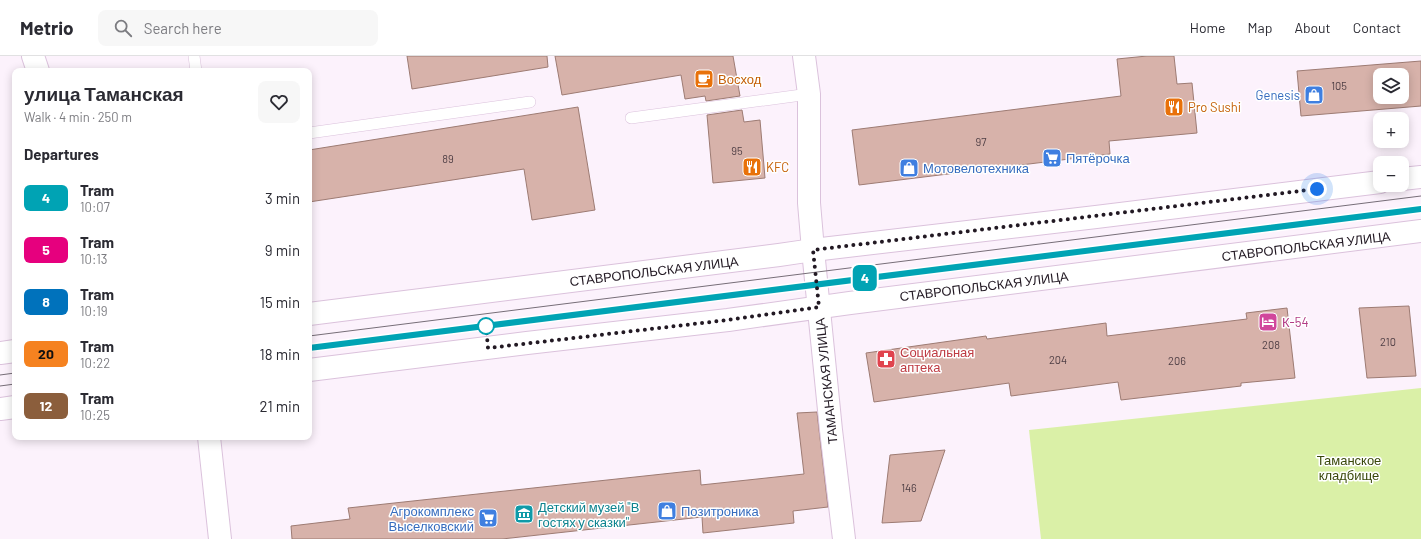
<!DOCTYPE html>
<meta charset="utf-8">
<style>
:root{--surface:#fff;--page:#f7f7f7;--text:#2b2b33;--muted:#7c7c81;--line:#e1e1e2}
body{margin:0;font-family:Barlow,sans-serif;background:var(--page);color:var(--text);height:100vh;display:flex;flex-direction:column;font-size:15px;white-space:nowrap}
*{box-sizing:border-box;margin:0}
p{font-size:13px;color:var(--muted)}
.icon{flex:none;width:22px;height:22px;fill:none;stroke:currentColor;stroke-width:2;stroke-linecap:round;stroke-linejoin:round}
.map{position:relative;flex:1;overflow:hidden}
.details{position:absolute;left:12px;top:12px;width:300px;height:372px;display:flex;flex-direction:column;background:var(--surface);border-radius:8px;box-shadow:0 2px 10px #0003}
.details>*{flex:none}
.badge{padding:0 8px;border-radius:6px;font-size:14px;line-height:26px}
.buttons{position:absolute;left:1373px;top:12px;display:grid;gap:8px}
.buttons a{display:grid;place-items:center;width:36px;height:36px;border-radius:8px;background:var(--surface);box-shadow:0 2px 10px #0003;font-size:20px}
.you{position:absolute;width:20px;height:20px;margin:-10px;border:3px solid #fff;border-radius:50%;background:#1a73e8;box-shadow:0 0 0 6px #1a73e833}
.map>.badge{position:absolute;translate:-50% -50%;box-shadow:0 0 0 2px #fff}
h2{padding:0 12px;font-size:15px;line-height:36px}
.round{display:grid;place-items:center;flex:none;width:42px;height:42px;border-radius:8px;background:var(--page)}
.head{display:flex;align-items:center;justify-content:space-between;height:68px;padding:0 12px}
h1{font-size:19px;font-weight:600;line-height:30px}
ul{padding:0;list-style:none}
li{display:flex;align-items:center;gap:12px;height:52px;padding:0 12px}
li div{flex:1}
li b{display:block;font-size:15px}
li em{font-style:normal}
li .badge{min-width:44px;font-weight:700;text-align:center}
header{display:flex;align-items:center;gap:24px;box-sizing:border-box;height:56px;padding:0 20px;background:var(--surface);border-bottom:1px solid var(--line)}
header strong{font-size:19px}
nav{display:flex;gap:22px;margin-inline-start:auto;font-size:14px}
.search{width:280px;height:36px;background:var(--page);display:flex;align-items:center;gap:10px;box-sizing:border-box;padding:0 14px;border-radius:8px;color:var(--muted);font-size:15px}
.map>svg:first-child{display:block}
.green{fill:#daf0a7}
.building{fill:#d7b2aa;stroke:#9d7b73;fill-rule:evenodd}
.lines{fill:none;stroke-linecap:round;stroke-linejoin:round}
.lane-casing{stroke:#dbc2dc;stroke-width:12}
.street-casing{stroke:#dbc2dc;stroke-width:24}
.secondary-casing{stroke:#dbc2dc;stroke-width:24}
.primary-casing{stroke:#dbc2dc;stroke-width:24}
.lane{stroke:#fff;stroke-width:11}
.street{stroke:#fff;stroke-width:22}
.secondary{stroke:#fff;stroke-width:22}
.primary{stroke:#fff;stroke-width:22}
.tram{stroke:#776e78;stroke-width:1}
.line-casing{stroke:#fff;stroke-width:9}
.line{stroke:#00a3b4;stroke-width:6}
.walk{stroke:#221923;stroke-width:4;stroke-dasharray:0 7.2}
.stop-dot{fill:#fff;stroke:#00a3b4;stroke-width:2}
.labels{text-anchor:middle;stroke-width:3;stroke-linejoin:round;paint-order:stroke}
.number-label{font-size:11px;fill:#4f3f45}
.food-label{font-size:13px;fill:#c56008;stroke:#fff;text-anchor:start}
.shop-label{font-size:13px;fill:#366cbe;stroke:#fff;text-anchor:start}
.street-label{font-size:13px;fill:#221923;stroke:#fff}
.hotel-label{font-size:13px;fill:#b23c85;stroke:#fff;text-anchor:start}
.health-label{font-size:13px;fill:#be3a42;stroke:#fff;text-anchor:start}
.park-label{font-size:13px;fill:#3a480a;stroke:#fff}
.culture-label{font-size:13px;fill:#0d838f;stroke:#fff;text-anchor:start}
</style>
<header>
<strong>Metrio</strong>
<div class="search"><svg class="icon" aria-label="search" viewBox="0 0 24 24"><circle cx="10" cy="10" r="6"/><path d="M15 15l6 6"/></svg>Search here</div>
<nav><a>Home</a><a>Map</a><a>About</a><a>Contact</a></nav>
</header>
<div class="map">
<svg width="1421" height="483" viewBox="0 0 1421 483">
<rect width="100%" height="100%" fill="#fcf2fc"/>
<polygon class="green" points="1421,332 1421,483 1041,483 1029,374"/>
<g class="building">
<polygon points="407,0 547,0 548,11 412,33"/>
<polygon points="555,0 733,0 740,40 706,45 705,40 685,43 681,19 562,39"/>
<polygon points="1147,0 1174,0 1177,28 1192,27 1197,77 1109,85 1110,98 859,129 852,74 1121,40 1117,3"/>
<path d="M1421 5V50L1301 60 1297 15ZM1380 19H1402V41H1380Z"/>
<polygon points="578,51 595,154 532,164 524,113 309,146 309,94"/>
<polygon points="742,54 744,66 760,64 765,122 713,127 707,59"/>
<polygon points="1409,250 1416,320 1367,322 1359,252"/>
<polygon points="1287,252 1295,322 1241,327 1241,330 1121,344 1118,326 1011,340 1009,327 874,346 866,297 986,280 987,283 1106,267 1107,280 1247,263 1246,257"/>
<polygon points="817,356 828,451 793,455 794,467 703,477 702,461 502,483 292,483 291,470 350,463 348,452 700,414 701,429 804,418 797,357"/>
<polygon points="945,394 921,465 882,467 890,399"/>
</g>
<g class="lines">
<defs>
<g id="lane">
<polyline points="194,0 196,15"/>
<polyline points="631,62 809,38"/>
<polyline points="309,77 530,46"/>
</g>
<g id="street">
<polyline points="33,0 38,15"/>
<polyline points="804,0 809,38 809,147 813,194"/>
<polyline points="209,381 220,483"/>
</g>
<polyline id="secondary" points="813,194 831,374 844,483"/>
<g id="primary">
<polyline points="1402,123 1421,121"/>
<polyline points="309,258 779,199 813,194 1096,161 1380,126"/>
<polyline points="0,297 15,295"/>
<polyline points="309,314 527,287 728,264 850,247 1421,175"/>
<polyline points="0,353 15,351"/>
</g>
</defs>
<use href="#lane" class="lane-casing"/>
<use href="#street" class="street-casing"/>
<use href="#secondary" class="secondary-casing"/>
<use href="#primary" class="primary-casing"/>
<use href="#lane" class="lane"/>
<use href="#street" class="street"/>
<use href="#secondary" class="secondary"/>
<use href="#primary" class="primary"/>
<g class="tram">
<polyline points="309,280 1421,140"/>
<polyline points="309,292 1421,153"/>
<polyline points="0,319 15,317"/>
<polyline points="0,330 15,328"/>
</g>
</g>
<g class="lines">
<defs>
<polyline id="line" points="309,292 1421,153"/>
</defs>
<use href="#line" class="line-casing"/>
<use href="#line" class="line"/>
<polyline class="walk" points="486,270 488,292 728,264 819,251 813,194 1317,133"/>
</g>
<defs>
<symbol id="cafe-square" viewBox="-11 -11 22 22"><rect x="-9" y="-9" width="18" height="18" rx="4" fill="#e8710a" stroke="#fff"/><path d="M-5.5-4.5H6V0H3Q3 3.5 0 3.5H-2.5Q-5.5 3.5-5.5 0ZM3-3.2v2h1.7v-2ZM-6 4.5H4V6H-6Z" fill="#fff"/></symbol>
<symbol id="shop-square" viewBox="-11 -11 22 22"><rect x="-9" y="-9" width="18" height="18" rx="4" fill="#3f7fe0" stroke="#fff"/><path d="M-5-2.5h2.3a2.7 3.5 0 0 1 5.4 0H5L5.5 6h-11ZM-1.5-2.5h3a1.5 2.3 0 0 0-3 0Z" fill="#fff"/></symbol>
<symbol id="restaurant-square" viewBox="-11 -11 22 22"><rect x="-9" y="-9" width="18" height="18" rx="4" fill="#e8710a" stroke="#fff"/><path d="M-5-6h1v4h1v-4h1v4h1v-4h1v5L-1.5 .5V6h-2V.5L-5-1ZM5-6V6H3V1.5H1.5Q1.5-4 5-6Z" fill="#fff"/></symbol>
<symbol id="supermarket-square" viewBox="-11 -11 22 22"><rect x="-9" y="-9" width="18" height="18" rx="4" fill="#3f7fe0" stroke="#fff"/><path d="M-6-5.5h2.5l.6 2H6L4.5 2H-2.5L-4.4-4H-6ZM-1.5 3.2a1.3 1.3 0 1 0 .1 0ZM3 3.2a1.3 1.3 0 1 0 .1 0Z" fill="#fff"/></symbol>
<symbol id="hotel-square" viewBox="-11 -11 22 22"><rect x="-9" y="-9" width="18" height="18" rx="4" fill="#d1479c" stroke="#fff"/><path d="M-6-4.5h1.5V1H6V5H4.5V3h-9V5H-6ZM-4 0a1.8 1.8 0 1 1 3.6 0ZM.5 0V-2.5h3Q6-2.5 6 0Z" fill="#fff"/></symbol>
<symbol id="pharmacy-square" viewBox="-11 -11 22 22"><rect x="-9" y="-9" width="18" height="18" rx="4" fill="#e0444e" stroke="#fff"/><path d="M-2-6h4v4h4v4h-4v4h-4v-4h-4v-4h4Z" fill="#fff"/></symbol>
<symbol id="museum-square" viewBox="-11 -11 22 22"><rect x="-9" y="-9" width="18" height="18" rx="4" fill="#0f9aa8" stroke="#fff"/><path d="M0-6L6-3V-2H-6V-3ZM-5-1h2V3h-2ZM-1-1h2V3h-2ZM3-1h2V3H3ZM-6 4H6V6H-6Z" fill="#fff"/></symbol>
</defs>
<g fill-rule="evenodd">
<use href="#cafe-square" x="693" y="12" width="22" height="22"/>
<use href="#shop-square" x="1303" y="28" width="22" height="22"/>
<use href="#restaurant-square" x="1163" y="40" width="22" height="22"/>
<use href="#supermarket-square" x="1041" y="91" width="22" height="22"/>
<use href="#restaurant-square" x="741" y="100" width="22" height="22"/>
<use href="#shop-square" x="898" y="101" width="22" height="22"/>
<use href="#hotel-square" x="1257" y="255" width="22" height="22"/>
<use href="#pharmacy-square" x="875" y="292" width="22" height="22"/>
<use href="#shop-square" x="656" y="444" width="22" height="22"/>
<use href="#museum-square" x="513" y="447" width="22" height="22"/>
<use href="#supermarket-square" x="477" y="451" width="22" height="22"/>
</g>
<circle class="stop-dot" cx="486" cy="270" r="8"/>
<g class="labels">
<g class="number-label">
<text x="1339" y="34">105</text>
<text x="981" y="90">97</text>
<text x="737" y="99">95</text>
<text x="448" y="107">89</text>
<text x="1388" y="290">210</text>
<text x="1271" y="293">208</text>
<text x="1058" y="308">204</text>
<text x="1177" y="309">206</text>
<text x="909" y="436">146</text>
</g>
<g class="food-label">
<text x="718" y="28">Восход</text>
<text x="1188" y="56">Pro Sushi</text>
<text x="766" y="116">KFC</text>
</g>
<g class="shop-label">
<text x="1300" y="44" text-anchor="end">Genesis</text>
<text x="1066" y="107">Пятёрочка</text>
<text x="923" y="117">Мотовелотехника</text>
<text x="474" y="460" text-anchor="end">Агрокомплекс<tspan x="474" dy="15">Выселковский</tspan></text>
<text x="681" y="460">Позитроника</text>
</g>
<g class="street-label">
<text transform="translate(1306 190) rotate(-7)" y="5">СТАВРОПОЛЬСКАЯ УЛИЦА</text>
<text transform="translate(654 215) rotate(-7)" y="5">СТАВРОПОЛЬСКАЯ УЛИЦА</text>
<text transform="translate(984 230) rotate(-7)" y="5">СТАВРОПОЛЬСКАЯ УЛИЦА</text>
<text transform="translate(826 325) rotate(-96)" y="5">ТАМАНСКАЯ УЛИЦА</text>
</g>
<g class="hotel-label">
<text x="1282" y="271">К-54</text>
</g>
<g class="health-label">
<text x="900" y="301">Социальная<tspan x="900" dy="15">аптека</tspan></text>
</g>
<g class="park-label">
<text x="1349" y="409">Таманское<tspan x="1349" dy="15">кладбище</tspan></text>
</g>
<g class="culture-label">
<text x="538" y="456">Детский музей "В<tspan x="538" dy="15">гостях у сказки"</tspan></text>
</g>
</g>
</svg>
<div class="buttons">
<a><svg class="icon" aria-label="layers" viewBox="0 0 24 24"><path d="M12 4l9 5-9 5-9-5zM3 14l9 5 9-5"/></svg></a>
<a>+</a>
<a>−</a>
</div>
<div class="you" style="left:1317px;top:133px"></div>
<b class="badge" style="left:865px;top:222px;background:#00a3b4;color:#fff">4</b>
<section class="details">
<div class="head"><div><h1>улица Таманская</h1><p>Walk · 4 min · 250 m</p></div><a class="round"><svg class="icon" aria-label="heart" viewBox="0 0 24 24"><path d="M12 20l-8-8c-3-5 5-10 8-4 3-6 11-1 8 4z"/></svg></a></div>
<h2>Departures</h2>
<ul>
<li><span class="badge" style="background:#00a3b4;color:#fff">4</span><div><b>Tram</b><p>10:07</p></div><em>3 min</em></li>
<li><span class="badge" style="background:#e6007e;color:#fff">5</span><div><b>Tram</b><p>10:13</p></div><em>9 min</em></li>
<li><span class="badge" style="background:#0072bc;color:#fff">8</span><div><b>Tram</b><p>10:19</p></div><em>15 min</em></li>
<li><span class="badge" style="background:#f58220;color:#111">20</span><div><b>Tram</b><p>10:22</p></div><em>18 min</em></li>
<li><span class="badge" style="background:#8b5e3c;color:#fff">12</span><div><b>Tram</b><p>10:25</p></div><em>21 min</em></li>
</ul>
</section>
</div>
